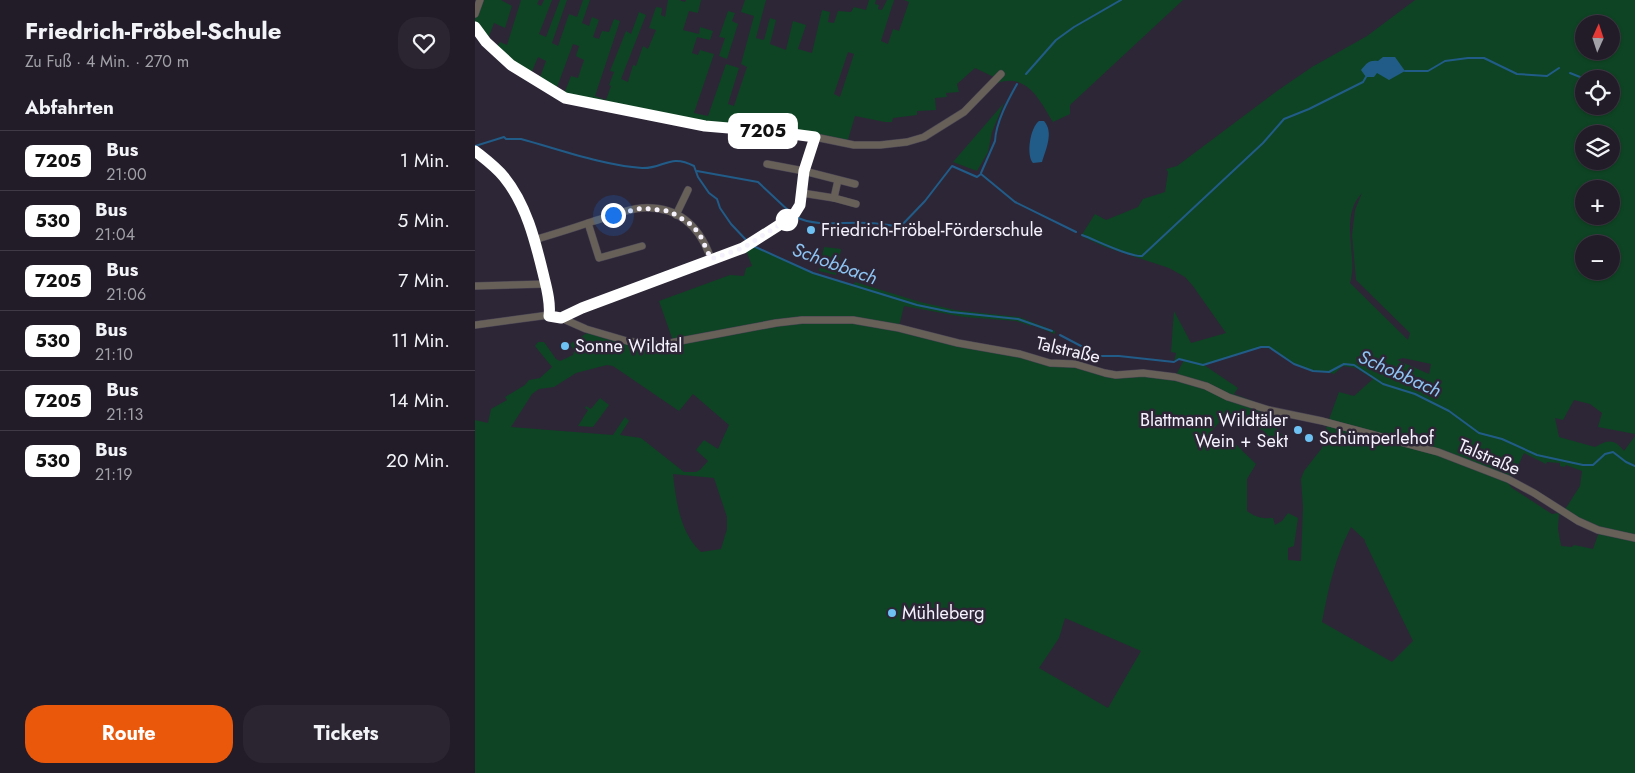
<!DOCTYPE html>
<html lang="de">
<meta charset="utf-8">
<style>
:root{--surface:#221c29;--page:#2a2531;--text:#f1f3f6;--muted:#a2a1a8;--line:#3f3a46;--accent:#ea580c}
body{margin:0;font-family:Jost,sans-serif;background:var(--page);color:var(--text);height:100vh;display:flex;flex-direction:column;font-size:19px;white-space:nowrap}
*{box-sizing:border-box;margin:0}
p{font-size:16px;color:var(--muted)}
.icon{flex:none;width:28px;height:28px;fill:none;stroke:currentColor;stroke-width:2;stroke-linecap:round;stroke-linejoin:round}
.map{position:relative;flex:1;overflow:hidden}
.drawer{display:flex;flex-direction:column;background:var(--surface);width:475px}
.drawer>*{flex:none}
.badge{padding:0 10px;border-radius:8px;font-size:18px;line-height:32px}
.needle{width:32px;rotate:3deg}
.controls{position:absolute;left:1100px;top:15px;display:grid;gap:10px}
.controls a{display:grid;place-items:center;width:45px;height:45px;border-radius:50%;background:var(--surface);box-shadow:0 1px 4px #0004,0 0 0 1px var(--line);font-size:25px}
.you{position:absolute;width:25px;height:25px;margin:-12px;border:4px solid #fff;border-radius:50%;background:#1a73e8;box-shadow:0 0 0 8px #1a73e833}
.map>.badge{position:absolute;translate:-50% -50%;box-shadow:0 0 0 2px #fff}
h2{padding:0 25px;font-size:19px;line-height:45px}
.round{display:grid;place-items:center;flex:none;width:52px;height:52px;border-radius:20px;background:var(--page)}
.head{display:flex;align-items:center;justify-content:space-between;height:85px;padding:0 25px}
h1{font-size:24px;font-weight:700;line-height:38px}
.action{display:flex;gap:10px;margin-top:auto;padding:10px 25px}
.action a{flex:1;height:58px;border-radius:20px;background:var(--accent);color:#fff;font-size:20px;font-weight:700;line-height:58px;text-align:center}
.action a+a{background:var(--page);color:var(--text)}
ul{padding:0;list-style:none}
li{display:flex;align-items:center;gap:15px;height:60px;padding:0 25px;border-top:1px solid var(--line)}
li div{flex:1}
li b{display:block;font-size:19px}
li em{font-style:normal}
li .badge{min-width:55px;font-weight:700;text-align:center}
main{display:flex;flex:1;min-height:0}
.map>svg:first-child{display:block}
.green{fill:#0e4423;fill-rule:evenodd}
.water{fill:#215c88}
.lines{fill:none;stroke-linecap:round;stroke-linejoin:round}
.stream{stroke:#215c88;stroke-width:2}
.minor-casing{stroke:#494353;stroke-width:8}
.minor{stroke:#666059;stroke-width:7}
.line-casing{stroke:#fff;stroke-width:11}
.line{stroke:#fff;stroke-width:8}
.walk{stroke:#f6f2fd;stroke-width:5;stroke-dasharray:0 9}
.stop-dot{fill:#fff;stroke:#fff;stroke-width:2.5}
.poi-dot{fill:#6dc2f3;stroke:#2d2637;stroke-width:2}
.labels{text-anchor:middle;stroke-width:5;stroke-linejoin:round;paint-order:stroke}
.poi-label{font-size:18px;fill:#f6f2fd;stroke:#2d2637;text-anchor:start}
.street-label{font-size:18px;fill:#f6f2fd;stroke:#2d2637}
.water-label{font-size:19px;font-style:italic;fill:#8ec5f4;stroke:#2d2637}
</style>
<main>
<section class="drawer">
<div class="head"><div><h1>Friedrich-Fröbel-Schule</h1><p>Zu Fuß · 4 Min. · 270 m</p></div><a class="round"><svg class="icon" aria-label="heart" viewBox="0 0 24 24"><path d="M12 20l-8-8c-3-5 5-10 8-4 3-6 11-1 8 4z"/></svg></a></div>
<h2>Abfahrten</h2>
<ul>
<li><span class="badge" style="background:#fff;color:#111">7205</span><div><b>Bus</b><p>21:00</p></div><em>1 Min.</em></li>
<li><span class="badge" style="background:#fff;color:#111">530</span><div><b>Bus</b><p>21:04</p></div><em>5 Min.</em></li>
<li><span class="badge" style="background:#fff;color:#111">7205</span><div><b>Bus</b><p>21:06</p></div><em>7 Min.</em></li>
<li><span class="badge" style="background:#fff;color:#111">530</span><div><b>Bus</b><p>21:10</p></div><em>11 Min.</em></li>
<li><span class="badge" style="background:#fff;color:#111">7205</span><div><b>Bus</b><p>21:13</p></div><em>14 Min.</em></li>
<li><span class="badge" style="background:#fff;color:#111">530</span><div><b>Bus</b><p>21:19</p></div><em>20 Min.</em></li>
</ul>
<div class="action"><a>Route</a><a>Tickets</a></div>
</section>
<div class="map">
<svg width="1160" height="773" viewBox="0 0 1160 773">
<rect width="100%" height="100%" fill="#2d2637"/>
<g class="green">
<polygon points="5,0 26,0 37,6 30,28 19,23 13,39 0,28 0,14"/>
<path d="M46 0H64L62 4 66 6 69 0H77L64 34 71 37 85 0H92L77 43 83 46 94 14 102 17 108 0H115L107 23 114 26 117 17 124 20 118 37 124 39 127 31 134 32 139 19 145 21 120 96 131 100 136 86 134 85 139 72 135 71 151 31 156 34 164 12 171 15 146 79 153 82 158 65 161 66 168 46 173 49 181 30 174 28 181 7 187 8 186 15 190 17 193 0H204L210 2 211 0H226L223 13 214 11 208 30 224 34 225 27 238 31 235 40 222 37 217 53 223 55 225 50 239 54 219 113 233 116 251 64 264 68 253 104 259 106 272 67 266 64 279 16 266 12 270 0H291L281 38 289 40 295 18 301 20 295 44 311 50 318 21 331 25 323 49 337 53 347 10 355 12 353 22 359 23 363 11 376 12 379 7 391 10 394 0H401L400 4 404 5 403 9 407 10 412 0H419L406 41 413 44 418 29 424 31 434 2 429 0H708L595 105V114L578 122C563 97 550 70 517 85L521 78 500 68 482 84 484 92 471 93 472 97 460 98 461 110 442 111V115L418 118 417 122H410L380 116 372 143 196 117 89 94 96 76 103 78 109 60 101 56 104 46 98 44 81 90 64 80 71 61 63 57 56 74 35 60 22 47 25 42 32 45ZM373 52 379 54 365 97 359 94Z"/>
<path d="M940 0H1160V434L1123 427 1127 413 1115 404 1099 400 1088 420 1080 418 1084 437 1120 447C1133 439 1140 439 1149 451L1160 436V536L1125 528 1089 511 1105 486 1107 471 1091 465 1089 467 1085 466V463L1072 462 1071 464 1049 453 1037 478 1032 482 1037 488 1077 514 1084 513 1083 529 1086 546 1097 547 1099 545 1118 549 1124 532 1160 541V773H0V420L13 423 16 409 32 400 30 397 50 385 54 380 65 378 77 367 60 346 63 342H69L81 359 85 361 98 355 99 351 95 344 112 333 163 347 183 348 198 341 184 301 255 275 269 276 271 268 277 266 271 250 279 246 338 273 378 285 380 282 445 302 480 310 544 317 580 331V334L557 325 556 326 541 321 489 317 429 306 424 326 630 375H701L709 360 704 359 699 362 701 353 696 352 699 311 716 343 751 333 718 286 710 277 694 268 630 247 606 236 620 214 631 220 663 207 668 199 690 192 693 172 691 169 702 166 802 91 837 67 892 36ZM1109 24H1136V51H1109ZM1109 79H1136V106H1109ZM1109 134H1136V161H1109ZM1109 189H1136V216H1109ZM887 193 880 210 877 235 881 280 935 333 933 340 875 283C884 256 863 219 887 193ZM1109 244H1136V271H1109ZM786 347C802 348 814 362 828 368 838 372 849 371 859 374L868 366 881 368 898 379 879 396 864 392 852 425 847 448 829 471 826 479 828 507 826 561 813 560V548L819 546 823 518 813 513 807 521 800 525 798 518C787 519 780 517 772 511V479L781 464 751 435 744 442 733 435 748 418 760 416 789 431 796 446 808 445 809 437 791 415 779 408 781 402 759 394 763 388 729 365ZM928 358 956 364 954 374 922 360ZM132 365 138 366 204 411 218 394 254 425 243 449 229 440 221 450 233 461 225 470 221 472H209L166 438 145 435 154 421 150 417 138 435 36 427 57 394 64 389 79 387 101 373ZM918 366 937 374 935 383 920 375 908 373ZM198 474 239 478 252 517V529L246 549 226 552C205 533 201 501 198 474ZM876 527 890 540V542L938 641 917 662 847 622C853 590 860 557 876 527ZM590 618 666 651 633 708 564 668 584 638Z"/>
<polygon points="253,11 260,13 257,21 263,24 252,59 244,56 250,38 244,37"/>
<polygon points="529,103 517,132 513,152 502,171 478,162"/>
<polygon points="349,247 366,249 361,275 344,271"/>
<polygon points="125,398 134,405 118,427 103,426 113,410 110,408 111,406 116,409"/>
</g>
<g class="water">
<path d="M908 57H920L930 71 914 80 902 73 899 77H891L886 70C892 63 894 60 903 61Z"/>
<path d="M564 121H569C579 132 571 149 567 162L558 163C551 155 555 128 564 121Z"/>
</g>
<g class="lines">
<g class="stream">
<polyline points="930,71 953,71 970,61 993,58 1009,58 1042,74 1072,76 1084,68"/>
<polyline points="1095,73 1110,79"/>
<polyline points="551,74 581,40 599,27 646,0"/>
<path d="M0 146 29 137 31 139H46C83 149 130 166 167 168 188 169 195 153 219 166L223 177 234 193 242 199 245 208 256 224 273 242"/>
<polyline points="222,171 283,182 316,213"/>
<path d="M506 173 520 141C521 122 533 100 542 84"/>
<path d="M321 217C343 228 370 221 393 223 404 223 414 225 425 227L450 201 477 166 502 177 506 174 540 202 601 232"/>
<path d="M607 235C621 240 654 257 667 256L788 143 809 119 834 109 888 82 891 77"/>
<polyline points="276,245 338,273 442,305 476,312 543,319 577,331"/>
<polyline points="585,335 625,356 644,356 699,362 704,359 728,365 786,347 794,347 819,364 838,371 854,372 869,364 879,365 908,384 940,394 974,411 1004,433 1027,439 1062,455 1108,465 1118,465 1130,454 1138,452 1151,462 1160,466"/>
</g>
<defs>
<g id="minor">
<polyline points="0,14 5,0"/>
<polyline points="0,28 11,42 36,65 90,98 230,126 325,134 379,145 405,145 432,142 449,137 489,112 526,74"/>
<path d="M0 151C10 159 21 167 29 177 51 204 59 240 68 273 71 286 76 302 74 315"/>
<polyline points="292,164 329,171 380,184"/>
<polyline points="327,193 359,198 381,204"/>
<polyline points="359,198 363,180"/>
<polyline points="201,215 213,190"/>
<polyline points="113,223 124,258 167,246"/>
<path d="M59 240C79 234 99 228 119 221 134 217 151 209 167 208 204 206 225 227 236 259"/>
<polyline points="0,286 71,284"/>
<polyline points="86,318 107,308 268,248 312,220 320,213 325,205 329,171 340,137"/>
<polyline points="0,325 74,315 86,318 111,329 152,341 184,345 301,323 327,320 378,320 424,328 483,343 545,354 575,363 600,364 630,373 641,375 668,373 700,377 731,386 753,397 794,410 847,421 963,452 1033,479 1059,493 1103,521 1123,530 1160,538"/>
</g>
</defs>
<use href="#minor" class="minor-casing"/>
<use href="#minor" class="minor"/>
</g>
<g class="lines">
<defs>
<path id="line" d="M0 27 11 42 36 65 90 98 230 126 302 132 340 137 329 171 325 205 320 213 312 220 268 248 107 308 86 318 74 316C76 302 71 286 68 273 60 240 51 204 29 177 21 167 10 159 0 151"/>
</defs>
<use href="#line" class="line-casing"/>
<use href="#line" class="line"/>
<polyline class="walk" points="138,215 167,208 194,211 214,223 224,233 236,259 268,248 312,220"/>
</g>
<circle class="stop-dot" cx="312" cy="220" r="10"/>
<g class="poi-dot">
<circle cx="336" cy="230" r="5"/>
<circle cx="90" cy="346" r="5"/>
<circle cx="823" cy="430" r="5"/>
<circle cx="834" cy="438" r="5"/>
<circle cx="417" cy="613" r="5"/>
</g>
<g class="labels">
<g class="poi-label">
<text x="346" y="236">Friedrich-Fröbel-Förderschule</text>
<text x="100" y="352">Sonne Wildtal</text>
<text x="813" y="426" text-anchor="end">Blattmann Wildtäler<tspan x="813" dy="21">Wein + Sekt</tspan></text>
<text x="844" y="444">Schümperlehof</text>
<text x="427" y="619">Mühleberg</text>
</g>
<g class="street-label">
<text transform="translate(593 350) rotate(13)" y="6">Talstraße</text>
<text transform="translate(1014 457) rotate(23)" y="6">Talstraße</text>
</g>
<g class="water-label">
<text transform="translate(360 263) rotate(20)" y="7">Schobbach</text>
<text transform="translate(925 373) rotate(24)" y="7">Schobbach</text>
</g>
</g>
</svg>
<div class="controls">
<a><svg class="needle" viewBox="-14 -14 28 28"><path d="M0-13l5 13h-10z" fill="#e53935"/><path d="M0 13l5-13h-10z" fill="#a2a1a8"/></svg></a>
<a><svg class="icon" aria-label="locate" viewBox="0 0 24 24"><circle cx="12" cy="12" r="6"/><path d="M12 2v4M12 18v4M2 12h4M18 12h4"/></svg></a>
<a><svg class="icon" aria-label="layers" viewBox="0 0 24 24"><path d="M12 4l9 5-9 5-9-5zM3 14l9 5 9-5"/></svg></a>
<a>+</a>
<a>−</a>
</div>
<div class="you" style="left:138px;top:215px"></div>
<b class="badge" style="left:288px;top:131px;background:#fff;color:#111">7205</b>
</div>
</main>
